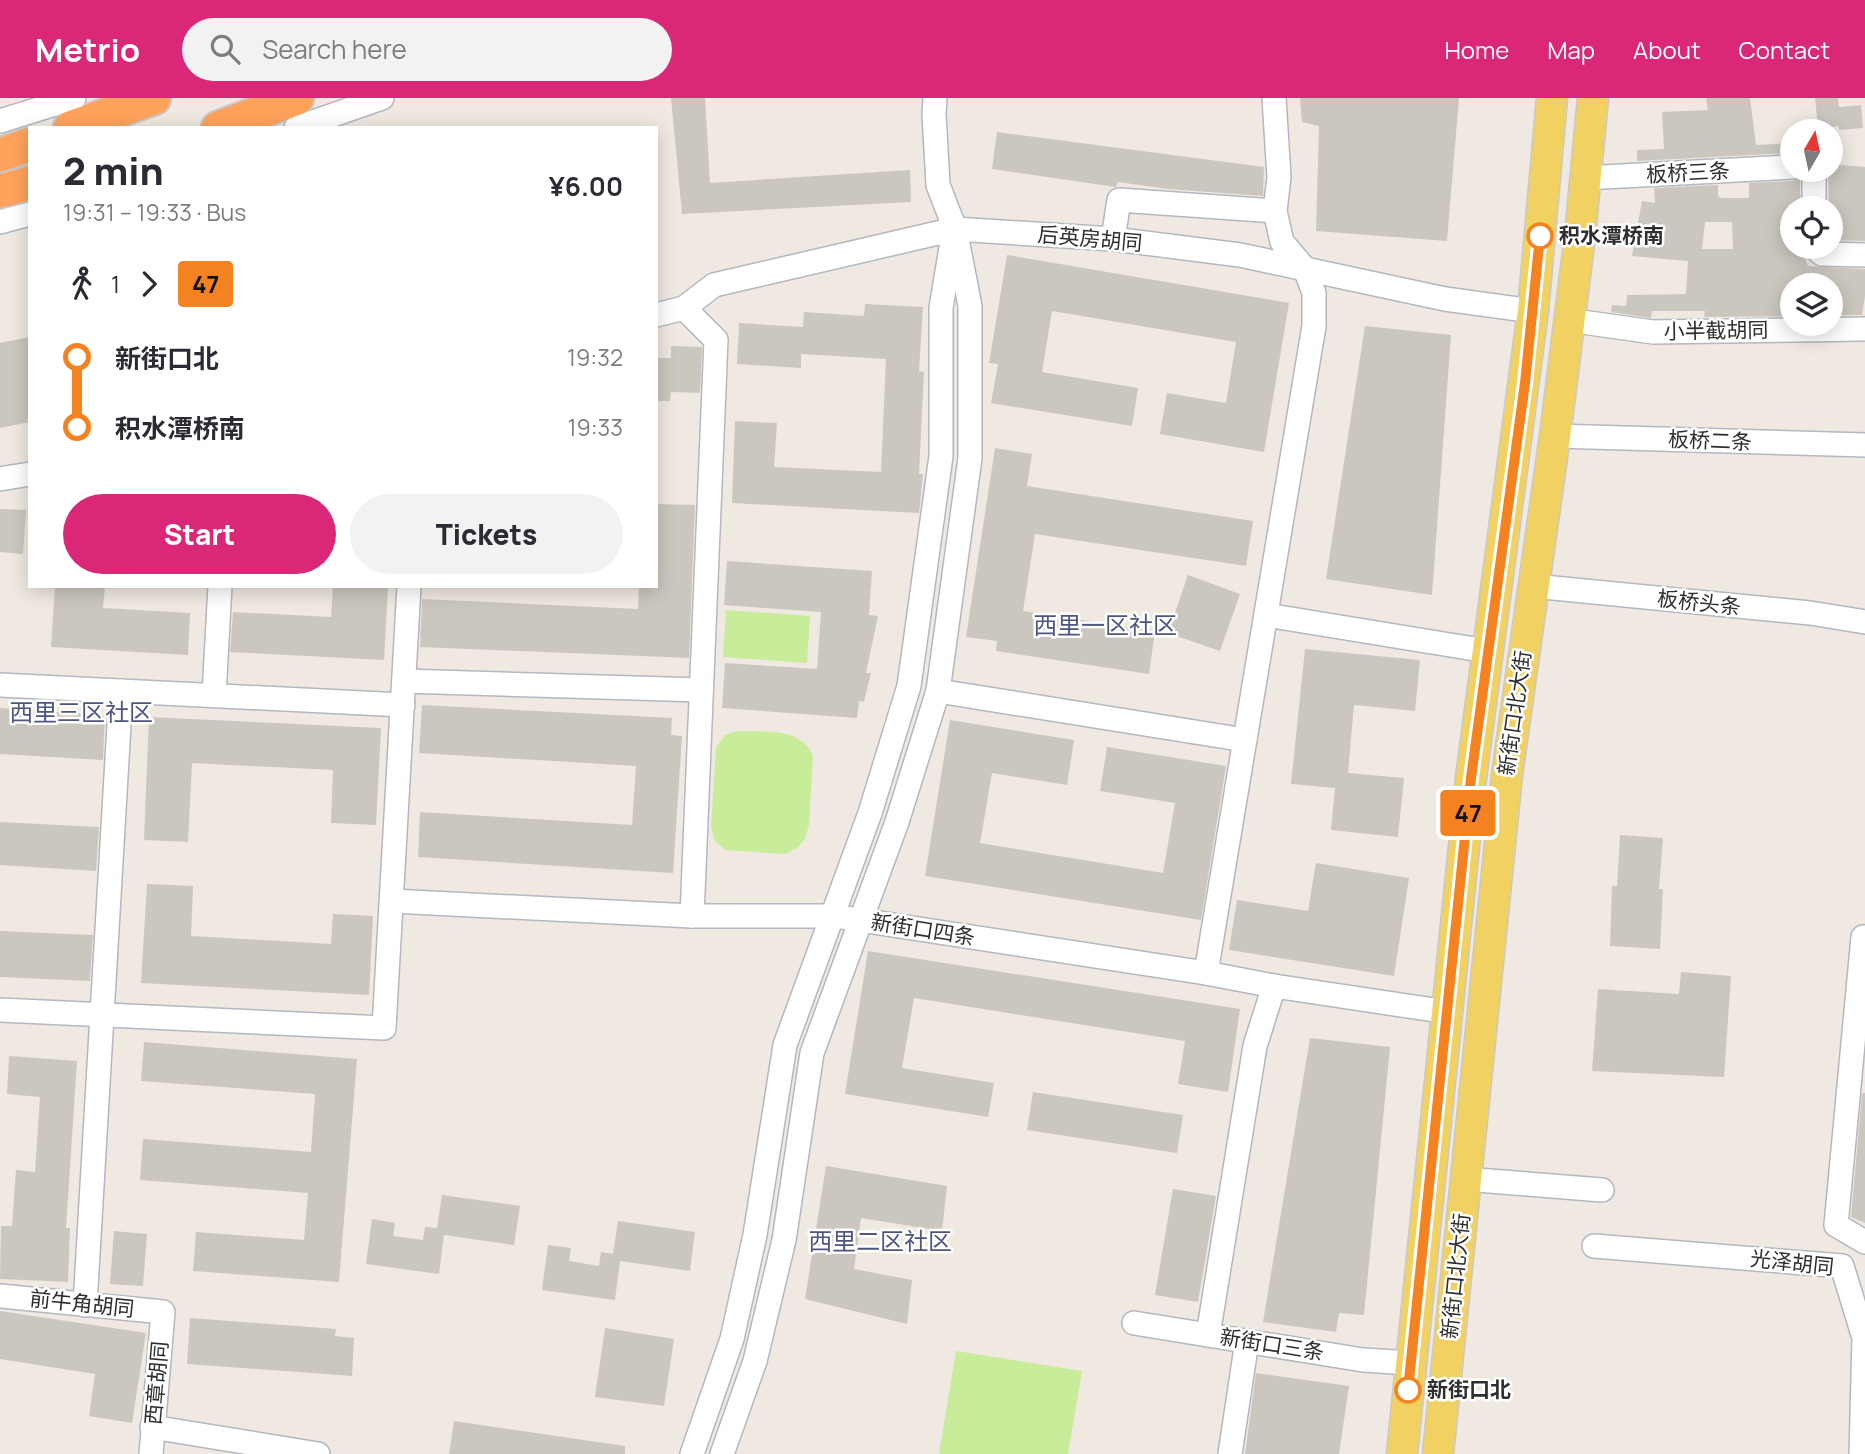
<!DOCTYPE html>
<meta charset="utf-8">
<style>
:root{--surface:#fff;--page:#f2f2f3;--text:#2b2b33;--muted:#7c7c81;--accent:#db2777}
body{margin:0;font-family:Manrope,"Noto Sans SC",sans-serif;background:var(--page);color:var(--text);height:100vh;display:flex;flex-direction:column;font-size:26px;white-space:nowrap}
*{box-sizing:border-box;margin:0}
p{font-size:23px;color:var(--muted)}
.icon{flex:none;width:38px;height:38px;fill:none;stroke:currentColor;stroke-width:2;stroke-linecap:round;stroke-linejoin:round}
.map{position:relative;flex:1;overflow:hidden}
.panel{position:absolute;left:28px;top:28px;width:630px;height:462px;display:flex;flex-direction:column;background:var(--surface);border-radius:0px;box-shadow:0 4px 18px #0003}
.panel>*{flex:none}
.badge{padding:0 14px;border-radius:5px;font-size:24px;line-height:46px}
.needle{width:46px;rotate:9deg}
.controls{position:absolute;left:1780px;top:21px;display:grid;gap:14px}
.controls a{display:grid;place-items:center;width:63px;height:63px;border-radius:50%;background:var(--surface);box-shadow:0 4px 18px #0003;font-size:35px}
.map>.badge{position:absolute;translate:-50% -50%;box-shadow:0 0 0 4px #fff}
.legs{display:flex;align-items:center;gap:10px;height:77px;padding:0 35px;font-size:23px}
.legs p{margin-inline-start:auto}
.head{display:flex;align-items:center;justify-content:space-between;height:119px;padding:0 35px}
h1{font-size:38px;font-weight:800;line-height:52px}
.button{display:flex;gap:14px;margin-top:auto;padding:14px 35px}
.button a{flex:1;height:80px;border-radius:42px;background:var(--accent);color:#fff;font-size:28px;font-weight:800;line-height:80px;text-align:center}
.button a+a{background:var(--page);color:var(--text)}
ul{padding:0 35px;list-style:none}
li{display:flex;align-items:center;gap:24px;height:70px;font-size:26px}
li i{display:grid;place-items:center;width:10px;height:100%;margin:0 9px;background:currentColor}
li i::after{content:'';width:18px;height:18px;margin:-9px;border:5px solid;border-radius:50%;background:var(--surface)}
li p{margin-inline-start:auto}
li:first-child i{background:linear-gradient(#0000 50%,currentColor 0)}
li:last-child i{background:linear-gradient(currentColor 50%,#0000 0)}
header{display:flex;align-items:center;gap:42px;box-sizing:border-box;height:98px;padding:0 35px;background:var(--accent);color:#fff}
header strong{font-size:33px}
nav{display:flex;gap:38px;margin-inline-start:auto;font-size:24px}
.search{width:490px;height:63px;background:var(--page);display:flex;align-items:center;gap:18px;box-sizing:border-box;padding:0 24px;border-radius:38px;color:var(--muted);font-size:26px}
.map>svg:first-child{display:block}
.pitch{fill:#c9ec9a}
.building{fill:#cbc7bf;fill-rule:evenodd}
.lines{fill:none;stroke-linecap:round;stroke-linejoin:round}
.minor-casing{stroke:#b4b7c1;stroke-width:26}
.major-casing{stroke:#c9c9c9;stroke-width:33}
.highway-casing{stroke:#c9c9c9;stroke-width:37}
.minor{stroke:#fff;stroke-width:23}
.major{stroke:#f2d163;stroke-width:30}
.highway{stroke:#ffa35c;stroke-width:33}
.line-1-casing{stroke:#fff;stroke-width:16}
.line-1{stroke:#f58220;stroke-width:10}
.stop-1-dot{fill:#fff;stroke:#f58220;stroke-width:3.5}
.labels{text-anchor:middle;stroke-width:5;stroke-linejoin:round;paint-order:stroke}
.street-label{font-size:21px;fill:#2e2e2e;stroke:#fff}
.stop-label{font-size:21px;font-weight:bold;fill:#2e2e2e;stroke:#fff;text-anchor:start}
.quarter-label{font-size:24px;fill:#4d5680;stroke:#fff}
</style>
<header>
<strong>Metrio</strong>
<div class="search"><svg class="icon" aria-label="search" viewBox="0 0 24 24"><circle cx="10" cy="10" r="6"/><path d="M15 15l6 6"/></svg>Search here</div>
<nav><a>Home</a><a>Map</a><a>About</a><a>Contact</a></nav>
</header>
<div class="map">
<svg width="1865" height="1356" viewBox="0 0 1865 1356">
<rect width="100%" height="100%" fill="#efe9e1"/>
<g class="pitch">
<polygon points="726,512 810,518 807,565 723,559"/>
<path d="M737 633C763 634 802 629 813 658L809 727 805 741 797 750 785 756 725 752 715 743 711 730 716 649 725 637Z"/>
<polygon points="956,1253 1082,1273 1068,1356 939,1356"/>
</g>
<g class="building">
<polygon points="671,0 705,0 710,85 910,72 911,104 682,116"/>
<polygon points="1300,0 1459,0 1447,143 1316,133 1319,28 1302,24"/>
<polygon points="1706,0 1750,0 1756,47 1792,45 1792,55 1637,63 1637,52 1664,51 1662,14 1708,12"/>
<polygon points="1815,0 1838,0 1839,9 1861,7 1863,30 1839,32 1839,28 1818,30"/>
<polygon points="997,34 1264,69 1263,98 1168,91 1118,84 1116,89 992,71"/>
<polygon points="1830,66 1865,69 1865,143 1830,142 1828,72 1830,72"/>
<path d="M1800 80V110H1792V149H1800L1808 168 1865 171V198L1862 217H1830V187H1792V218L1704 219 1705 213H1652L1651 220 1611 214 1612 207 1626 208 1627 197 1686 196 1688 163 1632 158 1642 103 1655 105 1654 90 1718 87V98L1721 100H1749V85L1793 83ZM1705 124H1732L1733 151H1702Z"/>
<polygon points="1007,157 1289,205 1264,354 1160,336 1167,295 1226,305 1236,244 1052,213 1042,274 1138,290 1132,328 991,305 998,266 989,265"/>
<polygon points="865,206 923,209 919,273 924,274 919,376 923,376 919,415 732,405 735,323 777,325 774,369 881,374 886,261 801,256 801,270 737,266 739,225 803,229 804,214 864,218"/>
<polygon points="1365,228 1451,237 1432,497 1326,481"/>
<polygon points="30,239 30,324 0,330 0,245"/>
<polygon points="671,248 702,249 700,295 671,294 670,303 656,303 656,260 671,260"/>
<polygon points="995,350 1032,356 1027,388 1253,423 1246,468 1035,436 1023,513 1155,533 1149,576 996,553 997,543 966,539"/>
<polygon points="656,406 695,407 689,560 420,549 422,501 638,511 639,488 656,488"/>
<polygon points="0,411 26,412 23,456 0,454"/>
<polygon points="727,463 872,473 869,517 878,518 866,575 871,575 864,604 859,603 857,620 722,610 725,565 817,571 821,514 724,507"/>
<polygon points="1188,477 1240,496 1220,553 1168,535"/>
<polygon points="55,488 105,488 103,510 190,515 188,557 51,549"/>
<polygon points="333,488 388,488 384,562 230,554 233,514 331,519"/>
<polygon points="1305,551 1420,562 1415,613 1354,607 1348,675 1404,680 1398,739 1331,732 1335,690 1291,686"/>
<polygon points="422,607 672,620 671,637 682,638 673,775 418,759 420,714 632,727 636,668 419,655"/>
<polygon points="0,610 105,617 103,662 0,656"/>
<polygon points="149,619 381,630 376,727 331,725 333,672 192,665 188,744 144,742"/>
<polygon points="950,622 1074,642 1067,687 992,675 980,745 1163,775 1175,705 1100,693 1107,649 1226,668 1201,822 925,778"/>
<polygon points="0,724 99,729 96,773 0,767"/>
<polygon points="1620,737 1663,740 1659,791 1663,791 1660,851 1610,848 1612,788 1617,788"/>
<polygon points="1316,765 1409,780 1394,878 1229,852 1237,802 1308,813"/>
<polygon points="147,786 193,788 191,838 331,846 333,816 373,818 369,897 141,885"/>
<polygon points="0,833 93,837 90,883 0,879"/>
<polygon points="868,853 1240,911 1228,994 1178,986 1185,943 914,900 902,970 994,985 988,1019 845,996"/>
<polygon points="1681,874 1731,878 1724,979 1592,973 1598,891 1679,896"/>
<polygon points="1310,940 1390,949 1364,1217 1339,1215 1336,1234 1263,1224"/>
<polygon points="144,944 357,961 339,1184 193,1173 196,1134 304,1142 308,1095 140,1082 143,1041 311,1054 315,996 141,983"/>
<polygon points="9,958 77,963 66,1130 70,1130 68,1184 0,1181 1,1128 12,1128 16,1072 35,1074 40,999 7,996"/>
<polygon points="1033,994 1183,1017 1177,1055 1027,1032"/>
<polygon points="1862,995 1865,995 1865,1125 1851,1119"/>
<polygon points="826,1068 947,1088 942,1133 861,1120 854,1171 912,1182 907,1226 805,1201"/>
<polygon points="1173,1091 1216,1098 1198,1204 1155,1197"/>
<polygon points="442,1097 520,1108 514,1147 444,1137 439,1176 366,1166 372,1121 395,1125 393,1138 423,1142 425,1129 437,1130"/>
<polygon points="618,1123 695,1134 690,1173 620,1163 615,1202 542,1192 548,1147 571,1150 569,1163 599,1168 601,1154 613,1156"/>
<polygon points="114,1133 147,1136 143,1188 110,1186"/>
<polygon points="0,1213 146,1235 132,1325 89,1318 95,1276 0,1261"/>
<polygon points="190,1220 336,1231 335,1238 354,1240 352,1278 187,1266"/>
<polygon points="605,1230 674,1241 664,1308 595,1299"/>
<polygon points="1256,1275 1349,1288 1339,1356 1245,1356"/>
<polygon points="454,1323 625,1348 625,1356 449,1356"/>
</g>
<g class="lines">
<defs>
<g id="minor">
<polyline points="0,23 74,0"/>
<polyline points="296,30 382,0"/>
<polyline points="1584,80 1792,69"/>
<polyline points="1814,110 1814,72"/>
<polyline points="0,124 30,116"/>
<polyline points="1113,141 1119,102 1275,113"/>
<polyline points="1814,149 1822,156 1865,157"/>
<polyline points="684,210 716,242 692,818"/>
<polyline points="656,217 684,210 714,187 955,131 1113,141 1240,157 1445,201 1533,213"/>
<polyline points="1568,222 1653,234 1865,231"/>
<polyline points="1555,338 1865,347"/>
<polyline points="0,381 30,376"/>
<polyline points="1533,488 1810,515 1865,524"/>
<polyline points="1266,517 1487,553"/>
<polyline points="404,583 701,592"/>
<polyline points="0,587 403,607"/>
<polyline points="938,593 1245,642"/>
<polyline points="214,597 220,488"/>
<polyline points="392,803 692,818 834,818 1206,875 1274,888 1448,914"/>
<polyline points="1865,839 1863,839 1836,1127 1865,1144"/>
<polyline points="1206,875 1314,228 1314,195 1305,171 1282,144 1275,113 1279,79 1274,0"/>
<polyline points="0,912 384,930 409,488"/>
<polyline points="1465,1081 1602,1092"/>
<polyline points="1594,1148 1842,1168 1864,1240 1861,1356"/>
<polyline points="0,1198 163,1214 151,1356"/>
<polyline points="85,1207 121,593"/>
<polyline points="1134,1225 1363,1262 1411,1265"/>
<polyline points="1208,1237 1255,948 1274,888"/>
<polyline points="152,1329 318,1356"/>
<polyline points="692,1356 732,1241 755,1137 785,947 870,715 909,588 941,358 941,210 952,144"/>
<polyline points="722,1356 755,1263 784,1142 812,955 897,724 938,593 970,360 970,208 955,131 938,87 934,16 935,0"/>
<polyline points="1230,1356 1247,1243"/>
</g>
<g id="major">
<polyline points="1402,1356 1471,680 1533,213 1552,0"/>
<polyline points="1438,1356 1507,677 1555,338 1580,138 1593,0"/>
</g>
<g id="highway">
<polyline points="70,30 154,0"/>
<polyline points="218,30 297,0"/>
<polyline points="0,57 30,46"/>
<polyline points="0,93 30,85"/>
</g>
</defs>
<use href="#minor" class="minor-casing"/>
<use href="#major" class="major-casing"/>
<use href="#highway" class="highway-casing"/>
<use href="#minor" class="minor"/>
<use href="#major" class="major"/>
<use href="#highway" class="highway"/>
</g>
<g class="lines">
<defs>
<polyline id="line-1" points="1408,1292 1471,680 1525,285 1540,138"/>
</defs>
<use href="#line-1" class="line-1-casing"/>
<use href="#line-1" class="line-1"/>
</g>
<g class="stop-1-dot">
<circle cx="1540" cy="138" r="12"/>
<circle cx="1408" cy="1292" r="12"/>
</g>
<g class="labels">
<g class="street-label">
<text transform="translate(1688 75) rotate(-3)" y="7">板桥三条</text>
<text transform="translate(1090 141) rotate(5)" y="7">后英房胡同</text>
<text transform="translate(1716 233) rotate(-1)" y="7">小半截胡同</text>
<text transform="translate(1710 343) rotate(2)" y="7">板桥二条</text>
<text transform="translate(1699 505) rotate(6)" y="7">板桥头条</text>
<text transform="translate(1515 615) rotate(-82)" y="7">新街口北大街</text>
<text transform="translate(923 832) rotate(9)" y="7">新街口四条</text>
<text transform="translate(1792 1165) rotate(6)" y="7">光泽胡同</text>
<text transform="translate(1456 1178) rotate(-84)" y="7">新街口北大街</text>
<text transform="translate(82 1206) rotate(6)" y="7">前牛角胡同</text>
<text transform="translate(1272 1247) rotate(9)" y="7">新街口三条</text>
<text transform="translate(157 1285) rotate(-85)" y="7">西章胡同</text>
</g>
<g class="stop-label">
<text x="1559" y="145">积水潭桥南</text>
<text x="1427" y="1299">新街口北</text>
</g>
<g class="quarter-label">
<text x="1105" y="536">西里一区社区</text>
<text x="81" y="623">西里三区社区</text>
<text x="880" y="1152">西里二区社区</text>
</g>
</g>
</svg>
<div class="controls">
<a><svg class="needle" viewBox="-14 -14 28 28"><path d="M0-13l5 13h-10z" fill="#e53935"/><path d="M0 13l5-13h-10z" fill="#7c7c81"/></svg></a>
<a><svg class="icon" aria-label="locate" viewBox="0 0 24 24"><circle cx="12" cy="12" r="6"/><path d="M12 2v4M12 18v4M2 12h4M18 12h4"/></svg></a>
<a><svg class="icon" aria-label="layers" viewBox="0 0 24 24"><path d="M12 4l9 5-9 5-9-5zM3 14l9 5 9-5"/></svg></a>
</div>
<b class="badge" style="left:1468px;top:715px;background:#f58220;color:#111">47</b>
<section class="panel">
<div class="head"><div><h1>2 min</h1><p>19:31 – 19:33 · Bus</p></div><b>¥6.00</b></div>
<div class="legs"><svg class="icon" aria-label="walk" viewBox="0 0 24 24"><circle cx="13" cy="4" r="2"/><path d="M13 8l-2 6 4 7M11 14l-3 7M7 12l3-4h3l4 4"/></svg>1<svg class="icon" aria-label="forward" viewBox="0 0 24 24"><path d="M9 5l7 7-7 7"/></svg><b class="badge" style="background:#f58220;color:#111">47</b></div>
<ul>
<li><i style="color:#f58220"></i><b>新街口北</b><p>19:32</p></li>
<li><i style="color:#f58220"></i><b>积水潭桥南</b><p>19:33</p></li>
</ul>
<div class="button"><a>Start</a><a>Tickets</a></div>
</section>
</div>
